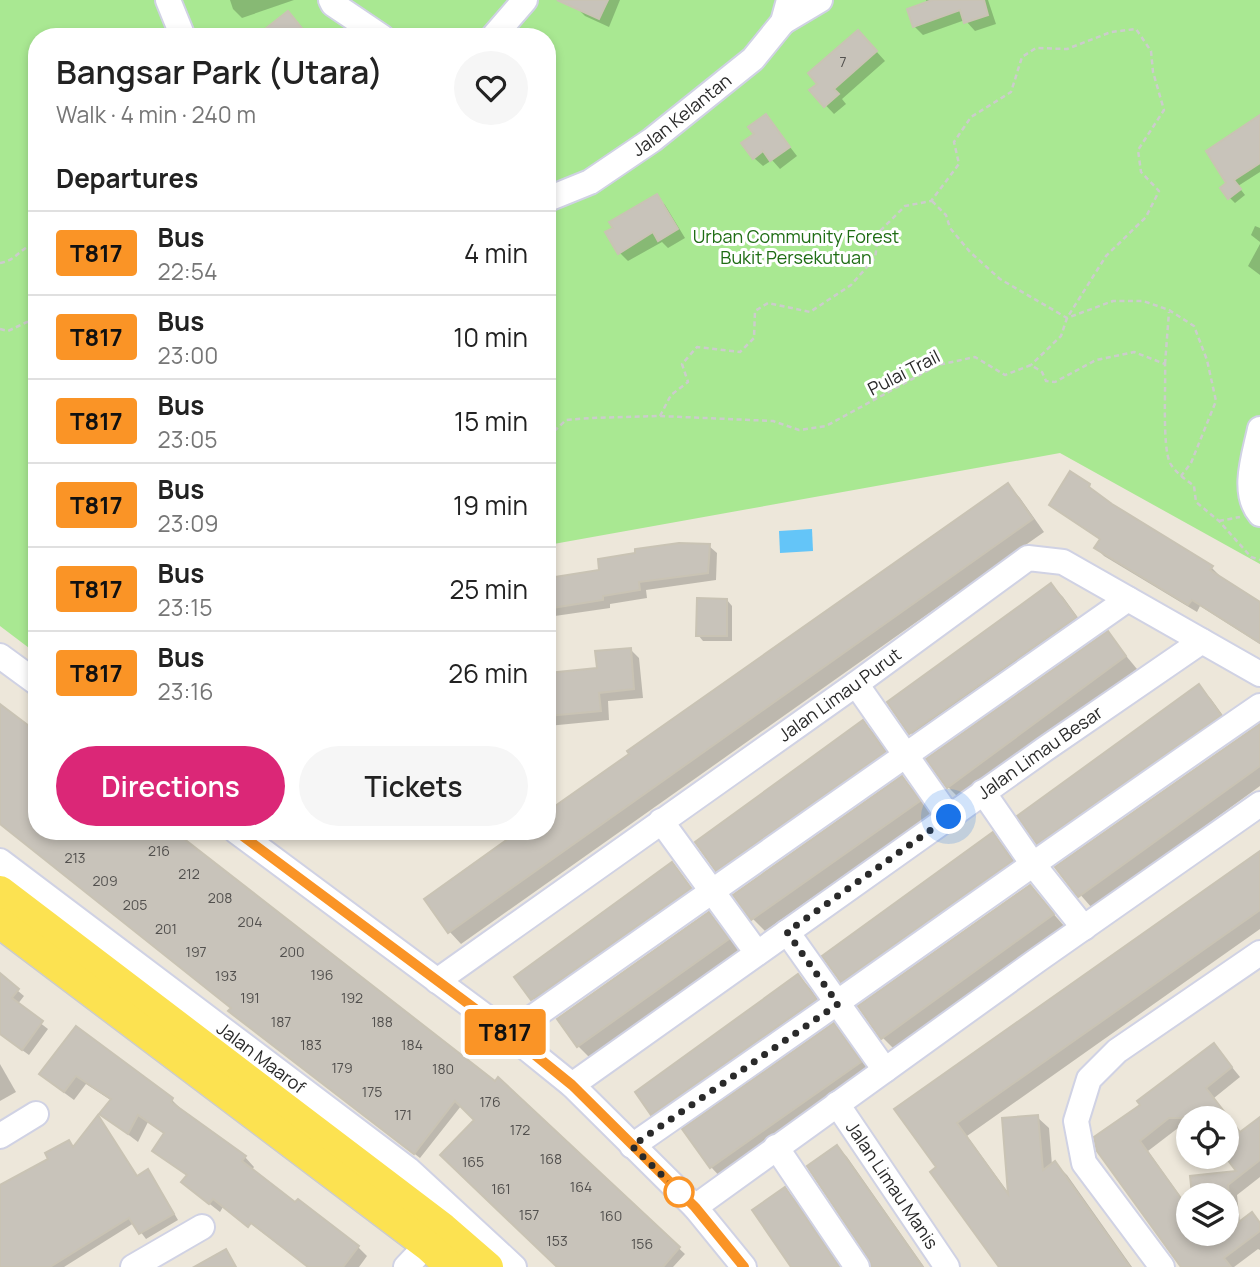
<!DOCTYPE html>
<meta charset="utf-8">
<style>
:root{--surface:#fff;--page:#f6f6f6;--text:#222;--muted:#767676;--line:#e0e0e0;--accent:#db2777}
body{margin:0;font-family:Manrope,sans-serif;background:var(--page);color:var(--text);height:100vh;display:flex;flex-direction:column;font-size:26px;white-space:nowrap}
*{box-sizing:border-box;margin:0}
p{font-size:23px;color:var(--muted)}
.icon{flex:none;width:38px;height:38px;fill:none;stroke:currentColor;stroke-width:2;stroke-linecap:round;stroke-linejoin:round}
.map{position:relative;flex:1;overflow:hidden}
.details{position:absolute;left:28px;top:28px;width:528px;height:812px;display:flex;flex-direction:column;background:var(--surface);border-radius:28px;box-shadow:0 4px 10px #0003}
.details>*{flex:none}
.badge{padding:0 14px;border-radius:5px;font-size:24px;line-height:46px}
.tools{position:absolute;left:1176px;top:1106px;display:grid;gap:14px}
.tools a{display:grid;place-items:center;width:63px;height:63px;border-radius:50%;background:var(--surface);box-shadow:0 4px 10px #0003;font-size:35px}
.you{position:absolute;width:35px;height:35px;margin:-18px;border:5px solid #fff;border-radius:50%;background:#1a73e8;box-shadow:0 0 0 10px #1a73e833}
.map>.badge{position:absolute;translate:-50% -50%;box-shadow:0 0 0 4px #fff}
h2{padding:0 28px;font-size:26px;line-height:63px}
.round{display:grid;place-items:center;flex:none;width:74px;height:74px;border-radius:37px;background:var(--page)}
.overview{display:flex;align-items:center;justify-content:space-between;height:119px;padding:0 28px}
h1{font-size:33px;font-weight:600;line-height:52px}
.primary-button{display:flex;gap:14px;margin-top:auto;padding:14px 28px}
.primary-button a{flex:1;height:80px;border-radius:42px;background:var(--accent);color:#fff;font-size:28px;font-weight:600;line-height:80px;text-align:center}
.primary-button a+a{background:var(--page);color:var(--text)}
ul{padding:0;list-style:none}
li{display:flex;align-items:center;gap:21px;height:84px;padding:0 28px;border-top:2px solid var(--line)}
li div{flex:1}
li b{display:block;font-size:26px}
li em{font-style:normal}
li .badge{min-width:77px;font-weight:700;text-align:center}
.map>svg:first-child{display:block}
.green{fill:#a9e892}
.water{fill:#64c5f8}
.shadow{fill:#0003;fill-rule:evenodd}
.building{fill:#c8c3ba;stroke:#c9c3b4;stroke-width:2}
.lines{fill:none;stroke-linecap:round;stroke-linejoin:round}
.minor-casing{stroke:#d0d2e4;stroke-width:28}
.major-casing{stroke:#ccc;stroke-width:33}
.path{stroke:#ccc;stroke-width:2.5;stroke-dasharray:5 3.5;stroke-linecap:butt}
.minor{stroke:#fff;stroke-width:24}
.major{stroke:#fce251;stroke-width:30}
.line-casing{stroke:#fff;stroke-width:16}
.line{stroke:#fa9426;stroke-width:10}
.walk{stroke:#2a2a2a;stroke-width:7;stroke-dasharray:0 12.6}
.stop-dot{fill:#fff;stroke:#fa9426;stroke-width:3.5}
.labels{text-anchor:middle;stroke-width:6;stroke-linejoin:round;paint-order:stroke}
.number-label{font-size:14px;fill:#52504e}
.street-label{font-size:18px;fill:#2a2a2a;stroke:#fff}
.park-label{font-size:18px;fill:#1f6d14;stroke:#fff}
</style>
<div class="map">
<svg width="1260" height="1267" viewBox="0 0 1260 1267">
<rect width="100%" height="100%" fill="#ede7da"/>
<polygon class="green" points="0,0 1260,0 1260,564 1060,453 548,545 548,37 37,37 37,654 0,626"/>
<polygon class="water" points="812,529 813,551 780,553 779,531"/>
<g class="shadow">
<polygon points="230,0 294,0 242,18 233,9"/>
<polygon points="579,0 620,0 609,27 585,16 576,7"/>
<polygon points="926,0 988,0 996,24 975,31 965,20 923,35 914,26 927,3"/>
<polygon points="867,41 885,61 842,99 846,104 834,114 812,91"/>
<polygon points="766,116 797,156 780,169 772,160 763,166 754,158 756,135"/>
<polygon points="1260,121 1260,172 1238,186 1245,195 1235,203 1229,197 1229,183"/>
<polygon points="656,196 665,205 685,238 668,248 662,242 628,261 619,252"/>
<polygon points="1255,226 1260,228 1260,242 1251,235"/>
<polygon points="1260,244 1260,275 1248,266"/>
<polygon points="1008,485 1020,498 1044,532 461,944 449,931 548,831 548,813"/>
<polygon points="1089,486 1096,495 1212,568 1219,575 1218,577 1260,604 1260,644 1200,606 1197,612 1104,556 1096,548 1101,540 1059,512 1051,504"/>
<polygon points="709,546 717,553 716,580 646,590 647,598 610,604 610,608 548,617 548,597 601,572"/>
<polygon points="1051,585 1063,597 1087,630 923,746 911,733 889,703"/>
<polygon points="727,600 732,606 732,641 703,641 698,635"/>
<polygon points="1108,634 1137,669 960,799 948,787"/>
<polygon points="630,649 639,658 643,698 608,701 609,720 548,726 548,674 599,670"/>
<polygon points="1199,687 1211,699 1232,728 1050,855 1038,842"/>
<polygon points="0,706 37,831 495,1083 498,1080 685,1254 673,1267 559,1267 476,1120 461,1106 420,1158 236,1017 232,1009 0,824"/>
<polygon points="863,722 875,734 896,764 729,882 717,870"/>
<polygon points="1260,726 1260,786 1092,908 1057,868"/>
<polygon points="902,778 914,790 931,814 765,931 753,919"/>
<polygon points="993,835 1005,847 1023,874 854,993 842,981"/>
<polygon points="1260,853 1260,929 967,1136 1010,1195 1037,1117 1049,1128 1052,1165 1055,1164 1067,1175 1132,1267 1001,1267 938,1168 897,1109"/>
<polygon points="672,864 702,901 544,1012 516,978"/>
<polygon points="1030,887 1065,927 895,1050 883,1038 860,1007"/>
<polygon points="708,914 721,926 740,952 590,1058 578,1046"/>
<polygon points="0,976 24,996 17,1005 48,1029 29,1055 0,1034"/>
<polygon points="798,976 810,988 827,1012 664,1126 652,1114"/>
<polygon points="833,1026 846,1038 872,1075 723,1180 711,1167 685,1130"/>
<polygon points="76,1028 172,1100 181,1109 180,1111 245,1157 254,1167 251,1171 295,1205 358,1247 367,1256 359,1267 308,1267 233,1210 231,1213 223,1207 220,1212 193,1191 188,1176 154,1150 165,1134 148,1122 138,1142 101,1114 112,1101 86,1084 74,1100 51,1083 42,1074"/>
<path d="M1214 1045 1240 1077 1214 1098 1241 1133 1260 1119V1177L1237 1195 1240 1223 1251 1214 1260 1223V1250L1258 1249 1234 1267H1183L1099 1151 1142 1105ZM1195 1115 1197 1118H1227V1156L1240 1173 1192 1178 1193 1195H1227V1234H1188V1207L1148 1151Z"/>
<polygon points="0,1064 16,1092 0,1101"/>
<polygon points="103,1123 138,1177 148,1171 153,1177 178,1220 146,1239 134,1223 64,1267 0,1267 0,1187 51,1160 68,1142 74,1148"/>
<polygon points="837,1147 847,1157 924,1267 874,1267"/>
<polygon points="785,1189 795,1199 841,1267 794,1267"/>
</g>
<g class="building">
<polygon points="557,0 608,0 599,19"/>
<polygon points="932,0 984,0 988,15 964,23 960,10 913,27 907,9"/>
<polygon points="288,11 309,37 255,37"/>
<polygon points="858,30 877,51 834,89 839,94 824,107 809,90 817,84 808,73"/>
<polygon points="766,114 790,147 770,161 763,151 753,159 741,143 754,134 748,127"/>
<polygon points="1260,115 1260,163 1234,180 1241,189 1228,199 1220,188 1226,183 1206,151"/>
<polygon points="657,194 678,229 658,241 653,232 618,254 605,232 613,228 609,222"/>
<polygon points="1070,471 1090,484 1089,487 1112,504 1213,566 1210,570 1260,602 1260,643 1192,600 1188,605 1094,548 1100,539 1049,505"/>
<polygon points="1008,483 1033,519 448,933 424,899 519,831 548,831 548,811 629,754 627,751"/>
<polygon points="679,543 710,544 708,573 639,582 640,590 603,596 603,600 552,608 548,578 599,570 598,559 635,553 635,549"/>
<polygon points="1051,583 1076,617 909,734 887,702"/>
<polygon points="697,598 727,599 727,636 696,636"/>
<polygon points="1108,631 1126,656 947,788 926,759"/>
<polygon points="631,648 634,689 599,693 601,711 548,716 548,673 597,668 595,651"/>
<polygon points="1199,684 1221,715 1037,844 1017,816"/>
<polygon points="0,704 37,732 37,831 174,831 495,1081 498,1077 680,1247 663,1267 557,1267 440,1155 474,1120 455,1101 414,1154 228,1011 231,1008 0,824"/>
<polygon points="863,720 885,752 716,871 695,842"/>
<polygon points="1260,724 1260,766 1078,897 1055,867"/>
<polygon points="902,776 920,801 751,920 733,895"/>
<polygon points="993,832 1012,861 841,982 822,956"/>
<polygon points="1260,851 1260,910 957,1123 1008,1194 1002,1118 1038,1115 1043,1170 1055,1161 1130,1267 999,1267 930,1172 936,1167 894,1109"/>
<polygon points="672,862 691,888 531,1000 514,977"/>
<polygon points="1030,885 1054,914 881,1039 858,1006"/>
<polygon points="709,912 729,939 577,1047 557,1019"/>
<polygon points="0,973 19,989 12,998 43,1021 22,1050 0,1034"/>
<polygon points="798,974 816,999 651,1115 635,1092"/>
<polygon points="834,1023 861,1062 710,1168 682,1129"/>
<polygon points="76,1026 173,1098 171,1102 246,1156 242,1161 295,1202 298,1199 359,1246 343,1267 308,1267 251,1223 248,1227 213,1199 209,1204 181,1182 187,1175 152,1151 164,1133 138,1115 128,1134 99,1114 111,1099 76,1076 64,1092 39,1074"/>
<polygon points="1214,1043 1232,1067 1206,1088 1240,1132 1260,1117 1260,1160 1228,1185 1229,1195 1192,1195 1190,1176 1236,1171 1227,1159 1227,1118 1169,1118 1140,1141 1188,1208 1188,1234 1227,1234 1227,1231 1252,1212 1260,1223 1260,1231 1224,1258 1231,1267 1181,1267 1097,1151 1094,1137 1140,1105 1137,1101"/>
<polygon points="98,1115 137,1176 148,1169 174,1214 139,1234 129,1218 50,1267 0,1267 0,1185 48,1159 45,1153 69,1140 73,1147"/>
<polygon points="837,1145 923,1267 872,1267 869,1259 807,1166"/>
<polygon points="785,1187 839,1267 791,1267 752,1210"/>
<polygon points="226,1249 236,1267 194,1267"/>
</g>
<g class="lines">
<defs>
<g id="minor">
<polyline points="168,0 183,37"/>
<polyline points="331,0 333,4 382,37"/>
<polyline points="783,22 820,0"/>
<polyline points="493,37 525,0"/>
<path id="s1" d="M548 199 590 182 652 140 753 59 783 22 789 0"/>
<path d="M1260 429C1255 454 1241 492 1260 514"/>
<polyline points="0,656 37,683"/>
<polyline points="856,684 949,817"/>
<polyline points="983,792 1032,863 1084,928"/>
<polyline points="661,821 757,953"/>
<polyline points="236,831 509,1034 572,1085 695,1207 744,1267"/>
<path id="s2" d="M0 861 409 1170 514 1267"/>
<polyline points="787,932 885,1070"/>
<path id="s3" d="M437 981 856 684 1028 558 1063 562 1260 674"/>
<polyline points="509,1034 1128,599"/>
<path id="s4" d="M572 1085 1045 749 1202 641"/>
<path id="s5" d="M837 1104 947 1267"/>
<polyline points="0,1136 36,1114"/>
<path d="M632 1146C842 1001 1049 851 1260 706"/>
<polyline points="776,1147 857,1267"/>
<polyline points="695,1207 1039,959 1260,804"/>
<polyline points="133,1267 202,1227"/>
<polyline points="406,1267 439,1232"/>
<polyline points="1162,1267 1084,1163 1076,1121 1089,1079 1117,1051 1260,953"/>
</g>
<g id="major">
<polyline points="0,891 443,1228 488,1267"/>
<polyline points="0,923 428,1246 451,1267"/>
</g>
</defs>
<use href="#minor" class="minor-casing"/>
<use href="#major" class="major-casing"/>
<g class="path">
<polyline points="932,201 946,215 950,228 970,252 1000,279 1067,318 1113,301 1143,301 1169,310 1194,326 1207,360 1216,401 1191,463 1181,476"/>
<path d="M0 263C16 261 21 247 37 242"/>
<polyline points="0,329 8,331 27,322 37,326"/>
<polyline points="1165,364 1169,312"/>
<polyline points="660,416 671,395 688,382 682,364 697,347 740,352 754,338 755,311 768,303 810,312 851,285 875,258 879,232 905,206 931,201 959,164 954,142 971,117 1011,92 1022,57 1036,48 1067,49 1111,32 1136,29 1151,51 1153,72 1164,110 1138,150 1141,172 1159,191 1146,217 1106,256 1067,318 1061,336 1031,365"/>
<path d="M548 437 566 420 591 418 660 416 773 421 799 430 826 426 938 365 975 357 1005 375 1031 365 1042 372 1046 381 1055 382 1096 360 1134 352 1165 364C1166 386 1162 446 1170 463 1175 472 1186 480 1194 486L1196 502 1219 521 1251 557 1260 560"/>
<polyline points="1219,521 1240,517"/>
</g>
<use href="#minor" class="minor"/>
<use href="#major" class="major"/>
</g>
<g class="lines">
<defs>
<polyline id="line" points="236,831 509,1034 572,1085 695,1207 744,1267"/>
</defs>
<use href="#line" class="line-casing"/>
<use href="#line" class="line"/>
<polyline class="walk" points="679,1192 632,1146 838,1004 787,932 949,817"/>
</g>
<circle class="stop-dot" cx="679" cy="1192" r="14"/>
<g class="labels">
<g class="number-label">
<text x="843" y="67">7</text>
<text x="159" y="856">216</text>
<text x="75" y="863">213</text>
<text x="189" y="879">212</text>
<text x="105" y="886">209</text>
<text x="220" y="903">208</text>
<text x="135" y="910">205</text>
<text x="250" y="927">204</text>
<text x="166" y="934">201</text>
<text x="196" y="957">197</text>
<text x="292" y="957">200</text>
<text x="322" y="980">196</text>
<text x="226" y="981">193</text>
<text x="250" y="1003">191</text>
<text x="352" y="1003">192</text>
<text x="281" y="1027">187</text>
<text x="382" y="1027">188</text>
<text x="311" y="1050">183</text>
<text x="412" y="1050">184</text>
<text x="342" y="1073">179</text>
<text x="443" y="1074">180</text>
<text x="372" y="1097">175</text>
<text x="490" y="1107">176</text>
<text x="403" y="1120">171</text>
<text x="520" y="1135">172</text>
<text x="551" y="1164">168</text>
<text x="473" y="1167">165</text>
<text x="581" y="1192">164</text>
<text x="501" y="1194">161</text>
<text x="529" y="1220">157</text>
<text x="611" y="1221">160</text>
<text x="557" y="1246">153</text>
<text x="642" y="1249">156</text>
</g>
<g class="street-label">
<text dy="6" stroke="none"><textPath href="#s1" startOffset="159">Jalan Kelantan</textPath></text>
<text transform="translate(904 373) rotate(-27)" y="6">Pulai Trail</text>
<text dy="6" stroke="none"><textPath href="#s3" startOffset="494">Jalan Limau Purut</textPath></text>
<text dy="6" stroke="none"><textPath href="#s4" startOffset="574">Jalan Limau Besar</textPath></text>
<text dy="6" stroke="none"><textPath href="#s2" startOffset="327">Jalan Maarof</textPath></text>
<text dy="6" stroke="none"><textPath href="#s5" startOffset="98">Jalan Limau Manis</textPath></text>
</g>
<g class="park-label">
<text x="796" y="243">Urban Community Forest<tspan x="796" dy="21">Bukit Persekutuan</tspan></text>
</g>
</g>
</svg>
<div class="tools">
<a><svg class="icon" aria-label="locate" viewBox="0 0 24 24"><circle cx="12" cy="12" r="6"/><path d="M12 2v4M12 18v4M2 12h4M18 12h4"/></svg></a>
<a><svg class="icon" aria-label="layers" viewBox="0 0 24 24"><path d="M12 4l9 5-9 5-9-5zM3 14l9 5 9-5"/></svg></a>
</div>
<div class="you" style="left:949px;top:817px"></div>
<b class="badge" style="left:505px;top:1032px;background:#fa9426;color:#111">T817</b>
<section class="details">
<div class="overview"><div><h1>Bangsar Park (Utara)</h1><p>Walk · 4 min · 240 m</p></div><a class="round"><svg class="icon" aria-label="heart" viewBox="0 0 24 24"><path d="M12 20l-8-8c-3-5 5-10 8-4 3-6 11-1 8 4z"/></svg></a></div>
<h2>Departures</h2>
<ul>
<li><span class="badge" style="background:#fa9426;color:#111">T817</span><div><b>Bus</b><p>22:54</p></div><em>4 min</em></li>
<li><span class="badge" style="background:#fa9426;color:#111">T817</span><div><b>Bus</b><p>23:00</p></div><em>10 min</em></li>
<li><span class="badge" style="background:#fa9426;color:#111">T817</span><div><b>Bus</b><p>23:05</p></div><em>15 min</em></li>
<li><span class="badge" style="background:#fa9426;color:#111">T817</span><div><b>Bus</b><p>23:09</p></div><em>19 min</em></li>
<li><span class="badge" style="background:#fa9426;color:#111">T817</span><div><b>Bus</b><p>23:15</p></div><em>25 min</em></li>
<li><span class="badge" style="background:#fa9426;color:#111">T817</span><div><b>Bus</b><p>23:16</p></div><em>26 min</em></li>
</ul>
<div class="primary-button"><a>Directions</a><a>Tickets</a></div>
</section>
</div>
